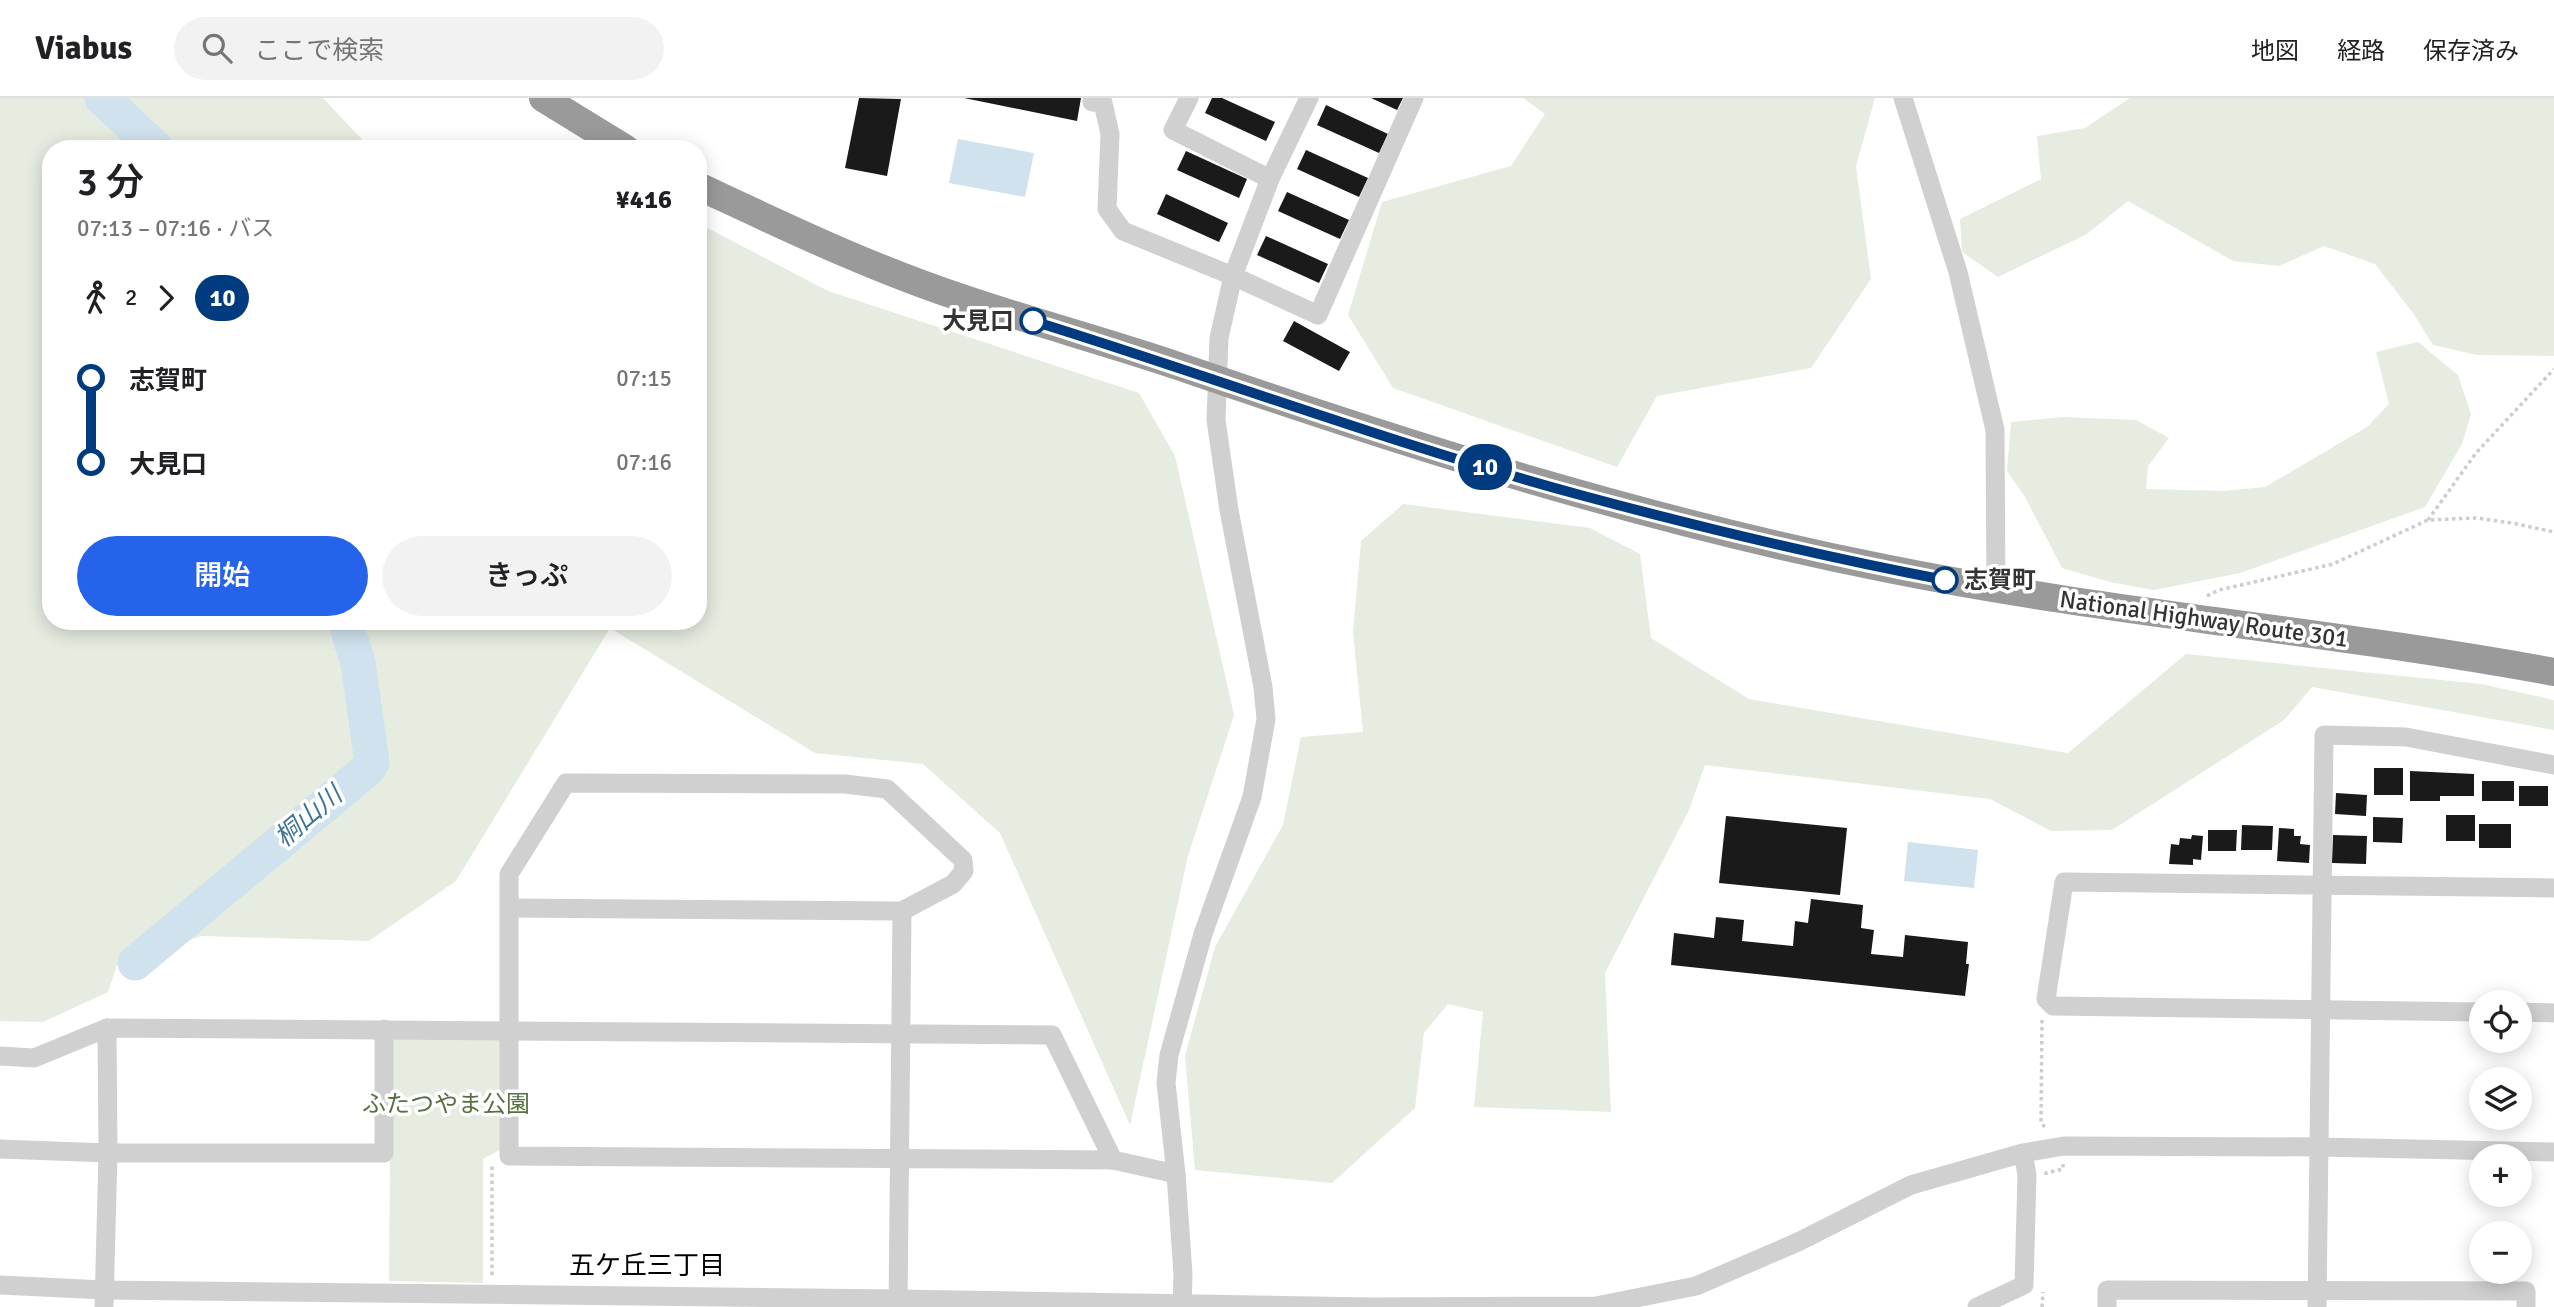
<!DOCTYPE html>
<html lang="ja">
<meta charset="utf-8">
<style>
:root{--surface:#fff;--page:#f2f2f2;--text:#202124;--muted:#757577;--line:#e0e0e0;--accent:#2563eb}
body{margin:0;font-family:Signika,"Noto Sans JP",sans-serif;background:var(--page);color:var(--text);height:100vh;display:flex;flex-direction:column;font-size:26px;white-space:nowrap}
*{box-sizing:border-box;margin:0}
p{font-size:23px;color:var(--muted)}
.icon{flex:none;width:38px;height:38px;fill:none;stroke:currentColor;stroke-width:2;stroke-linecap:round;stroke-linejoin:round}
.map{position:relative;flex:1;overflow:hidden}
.details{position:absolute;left:42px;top:42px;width:665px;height:490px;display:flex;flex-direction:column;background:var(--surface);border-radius:28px;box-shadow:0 4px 18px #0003}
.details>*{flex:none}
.badge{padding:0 14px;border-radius:23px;font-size:24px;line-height:46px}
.tools{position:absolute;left:2469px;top:892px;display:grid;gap:14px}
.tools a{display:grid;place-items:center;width:63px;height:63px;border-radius:50%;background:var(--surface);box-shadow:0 4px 18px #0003;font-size:35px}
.map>.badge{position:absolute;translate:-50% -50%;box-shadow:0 0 0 4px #fff}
.legs{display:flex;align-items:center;gap:10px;height:77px;padding:0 35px;font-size:23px}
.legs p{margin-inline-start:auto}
.headline{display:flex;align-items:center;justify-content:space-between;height:119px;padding:0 35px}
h1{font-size:38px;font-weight:600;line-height:52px}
.button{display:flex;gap:14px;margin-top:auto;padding:14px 35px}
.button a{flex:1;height:80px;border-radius:42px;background:var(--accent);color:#fff;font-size:28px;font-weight:600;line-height:80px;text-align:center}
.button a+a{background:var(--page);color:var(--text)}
ul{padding:0 35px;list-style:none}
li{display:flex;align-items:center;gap:24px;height:84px;font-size:26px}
li i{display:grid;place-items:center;width:10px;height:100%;margin:0 9px;background:currentColor}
li i::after{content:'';width:18px;height:18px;margin:-9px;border:5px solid;border-radius:50%;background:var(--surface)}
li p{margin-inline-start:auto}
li:first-child i{background:linear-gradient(#0000 50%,currentColor 0)}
li:last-child i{background:linear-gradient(currentColor 50%,#0000 0)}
header{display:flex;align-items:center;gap:42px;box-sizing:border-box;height:98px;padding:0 35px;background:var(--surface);border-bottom:2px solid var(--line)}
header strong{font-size:33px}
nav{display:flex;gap:38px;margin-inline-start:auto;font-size:24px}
.search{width:490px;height:63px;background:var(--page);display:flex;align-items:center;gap:18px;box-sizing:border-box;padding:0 24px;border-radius:38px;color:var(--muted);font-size:26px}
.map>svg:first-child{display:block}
.green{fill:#e6ecdf}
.water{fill:#cfe2ee}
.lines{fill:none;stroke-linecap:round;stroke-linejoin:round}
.river{stroke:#cfe2ee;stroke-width:35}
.building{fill:#1a1a1a}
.path{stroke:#cdcdcd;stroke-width:3.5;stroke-dasharray:3.5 3.5;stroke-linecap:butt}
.minor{stroke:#d0d0d0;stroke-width:19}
.highway{stroke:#9a9a9a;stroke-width:28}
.line-1-casing{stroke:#fff;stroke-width:16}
.line-1{stroke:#003b80;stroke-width:10}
.stop-1-dot{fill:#fff;stroke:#003b80;stroke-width:3.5}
.labels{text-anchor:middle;stroke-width:7;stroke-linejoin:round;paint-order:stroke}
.stop-label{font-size:24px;font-weight:bold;fill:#333;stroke:#fff;text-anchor:end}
.street-label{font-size:24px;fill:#333;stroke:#fff}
.park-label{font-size:24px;fill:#56703f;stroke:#fff}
.water-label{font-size:26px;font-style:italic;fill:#3f7597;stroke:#fff}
.neighbourhood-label{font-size:26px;fill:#000;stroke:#fff}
</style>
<header>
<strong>Viabus</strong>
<div class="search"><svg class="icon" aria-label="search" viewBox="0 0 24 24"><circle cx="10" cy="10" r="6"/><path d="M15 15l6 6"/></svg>ここで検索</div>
<nav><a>地図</a><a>経路</a><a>保存済み</a></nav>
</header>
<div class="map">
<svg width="2554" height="1209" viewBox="0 0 2554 1209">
<rect width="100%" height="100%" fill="#fff"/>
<g class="green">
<polygon points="0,0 323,0 371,51 51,51 51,523 698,523 698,125 828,193 1139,295 1175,358 1234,617 1188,758 1130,1027 1000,735 923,666 815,655 610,530 456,783 369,843 201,838 117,867 108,894 43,924 0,923"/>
<polygon points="1523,0 1875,0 1856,68 1871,181 1811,270 1657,298 1617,369 1393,290 1348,217 1382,104 1511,68 1545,16"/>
<polygon points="2130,0 2554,0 2554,258 2477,257 2433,247 2413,215 2375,166 2324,148 2279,168 2233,163 2128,103 2087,136 1998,179 1962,154 1960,121 2041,81 2037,38 2085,30"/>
<polygon points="2418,244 2458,277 2471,316 2462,346 2425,409 2240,475 2154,492 2110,484 2062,470 2025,399 2007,373 2011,324 2063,319 2136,322 2169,340 2148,368 2146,391 2223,393 2265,389 2367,329 2389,306 2376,254"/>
<polygon points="1403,406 1590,430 1640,456 1651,540 1749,601 2068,655 2186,556 2481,586 2554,602 2554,632 2312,589 2284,622 2112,732 2051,733 1990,701 1705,667 1689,712 1605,875 1611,1014 1474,1009 1483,914 1448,906 1424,935 1415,1010 1332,1085 1195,1072 1185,958 1215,849 1283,727 1301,639 1363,634 1353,534 1361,443"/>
<polygon points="391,941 500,941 500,1052 483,1061 483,1185 389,1183"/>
</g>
<g class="water">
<polygon points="958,41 1034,55 1025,99 949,85"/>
<polygon points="1908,744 1978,752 1974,790 1904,783"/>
</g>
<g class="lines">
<g class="river">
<polyline points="102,0 157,51"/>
<polyline points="135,865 368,671 372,664 358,565 345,523"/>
</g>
</g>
<g class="building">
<polygon points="859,0 901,1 887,78 845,70"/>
<polygon points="964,0 1081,0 1077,23"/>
<polygon points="1212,0 1222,0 1275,24 1266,43 1205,15"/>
<polygon points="1371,0 1403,0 1397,12"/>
<polygon points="1326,7 1388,36 1379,55 1317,27"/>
<polygon points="1306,52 1368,80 1359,99 1297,71"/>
<polygon points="1186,53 1247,81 1239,100 1177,72"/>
<polygon points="1287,94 1349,122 1340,141 1278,113"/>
<polygon points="1166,96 1228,125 1219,144 1157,116"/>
<polygon points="1266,138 1328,166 1319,185 1257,157"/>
<polygon points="1294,223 1350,254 1339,273 1283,243"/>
<rect x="2374" y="670" width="29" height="27"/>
<polygon points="2410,673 2474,676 2474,698 2440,698 2440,703 2410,703"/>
<rect x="2482" y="683" width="32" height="20"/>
<rect x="2519" y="688" width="29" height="20"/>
<polygon points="2336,695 2367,697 2366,718 2335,716"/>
<rect x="2446" y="717" width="29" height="26"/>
<polygon points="1726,718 1847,730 1840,797 1719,785"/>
<polygon points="2373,719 2403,720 2402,745 2373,744"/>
<rect x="2479" y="726" width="32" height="24"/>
<polygon points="2242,727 2273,728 2272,752 2241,752"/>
<polygon points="2279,730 2294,731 2294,738 2301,738 2300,746 2310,747 2309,765 2277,763"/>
<polygon points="2208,732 2237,732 2236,753 2208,753"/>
<polygon points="2192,737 2203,738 2201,762 2193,761 2193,767 2169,766 2171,746 2179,747 2180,740 2191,741"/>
<polygon points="2333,737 2367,738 2366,766 2332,765"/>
<polygon points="1811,801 1863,807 1861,830 1874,832 1871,856 1903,859 1905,837 1968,844 1966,866 1969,866 1965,898 1671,867 1674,835 1714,840 1716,819 1744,822 1742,843 1793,848 1795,823 1808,825"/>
</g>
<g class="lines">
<g class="path">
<polyline points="2428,422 2476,355 2554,271"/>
<polyline points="2207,498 2219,492 2333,466 2428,422 2476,420 2512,425 2554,434"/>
<polyline points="2042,922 2041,1025 2047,1031"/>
<polyline points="2046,1077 2046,1075 2063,1071 2063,1066"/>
<polyline points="492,1177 492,1066"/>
<polyline points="2042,1209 2043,1194"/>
</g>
<g class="minor">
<polyline points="1189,0 1173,32 1270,81"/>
<polyline points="1903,0 1958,174 1995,332 1996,492"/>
<polyline points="1092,4 1103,5 1110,36 1107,111 1123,133 1233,178 1318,217 1414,0"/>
<polyline points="510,810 902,813"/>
<polyline points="2482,914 2053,908 2046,901 2064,784 2554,790"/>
<polyline points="2520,914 2554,915"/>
<polyline points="0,958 34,960 107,930 1052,937 1113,1062"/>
<polyline points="0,1051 108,1055 384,1055 384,931"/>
<polyline points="0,1187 104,1192 898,1201 1372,1209 1596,1208 1696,1188 1798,1144 1911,1087 2023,1055 2064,1048 2319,1049 2554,1054"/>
<polyline points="104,1209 108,1055 107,930"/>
<polyline points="898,1209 902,813 953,786 964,773 963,762 887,691 845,686 566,685 509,776 509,1058 1113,1062 1176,1076"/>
<polyline points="1182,1209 1183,1176 1176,1076 1166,985 1169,957 1203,836 1252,699 1266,621 1263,589 1229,412 1216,322 1219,240 1233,178 1270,81 1309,0"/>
<polyline points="1977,1209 2024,1187 2027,1077 2023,1055"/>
<polyline points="2107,1209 2107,1192 2526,1193 2526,1209"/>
<polyline points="2317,1209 2324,637 2406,639 2554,667"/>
</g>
<g class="highway">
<polyline points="543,0 626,51"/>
<path d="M698 88C786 129 873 171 965 201 1036 225 1107 244 1178 268 1410 348 1644 422 1884 470 2106 515 2332 533 2554 574"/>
</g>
</g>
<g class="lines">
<defs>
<path id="line-1" d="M1033 223C1217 280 1398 348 1584 398 1703 430 1824 459 1945 482"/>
</defs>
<use href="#line-1" class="line-1-casing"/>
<use href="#line-1" class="line-1"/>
</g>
<g class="stop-1-dot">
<circle cx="1033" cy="223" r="12"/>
<circle cx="1945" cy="482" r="12"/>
</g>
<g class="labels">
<g class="stop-label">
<text x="1014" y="231">大見口</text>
<text x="1964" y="490" text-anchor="start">志賀町</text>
</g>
<g class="street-label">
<text transform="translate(2204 521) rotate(8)" y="8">National Highway Route 301</text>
</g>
<g class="park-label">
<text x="446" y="1014">ふたつやま公園</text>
</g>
<g class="water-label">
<text transform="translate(308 718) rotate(-40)" y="9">桐山川</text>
</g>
<g class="neighbourhood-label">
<text x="647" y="1176">五ケ丘三丁目</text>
</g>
</g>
</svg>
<div class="tools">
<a><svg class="icon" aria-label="locate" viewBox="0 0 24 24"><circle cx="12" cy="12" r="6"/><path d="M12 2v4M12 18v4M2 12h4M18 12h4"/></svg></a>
<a><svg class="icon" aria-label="layers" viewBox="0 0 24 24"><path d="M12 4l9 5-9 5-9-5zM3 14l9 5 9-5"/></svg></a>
<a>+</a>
<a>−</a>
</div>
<b class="badge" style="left:1485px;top:369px;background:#003b80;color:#fff">10</b>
<section class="details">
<div class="headline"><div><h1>3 分</h1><p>07:13 – 07:16 · バス</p></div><b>¥416</b></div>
<div class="legs"><svg class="icon" aria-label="walk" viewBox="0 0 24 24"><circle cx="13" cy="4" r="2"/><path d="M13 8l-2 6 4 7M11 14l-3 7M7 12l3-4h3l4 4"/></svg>2<svg class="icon" aria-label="forward" viewBox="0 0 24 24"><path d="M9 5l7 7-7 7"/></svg><b class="badge" style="background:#003b80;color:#fff">10</b></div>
<ul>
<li><i style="color:#003b80"></i><b>志賀町</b><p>07:15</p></li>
<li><i style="color:#003b80"></i><b>大見口</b><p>07:16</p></li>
</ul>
<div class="button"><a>開始</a><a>きっぷ</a></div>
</section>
</div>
